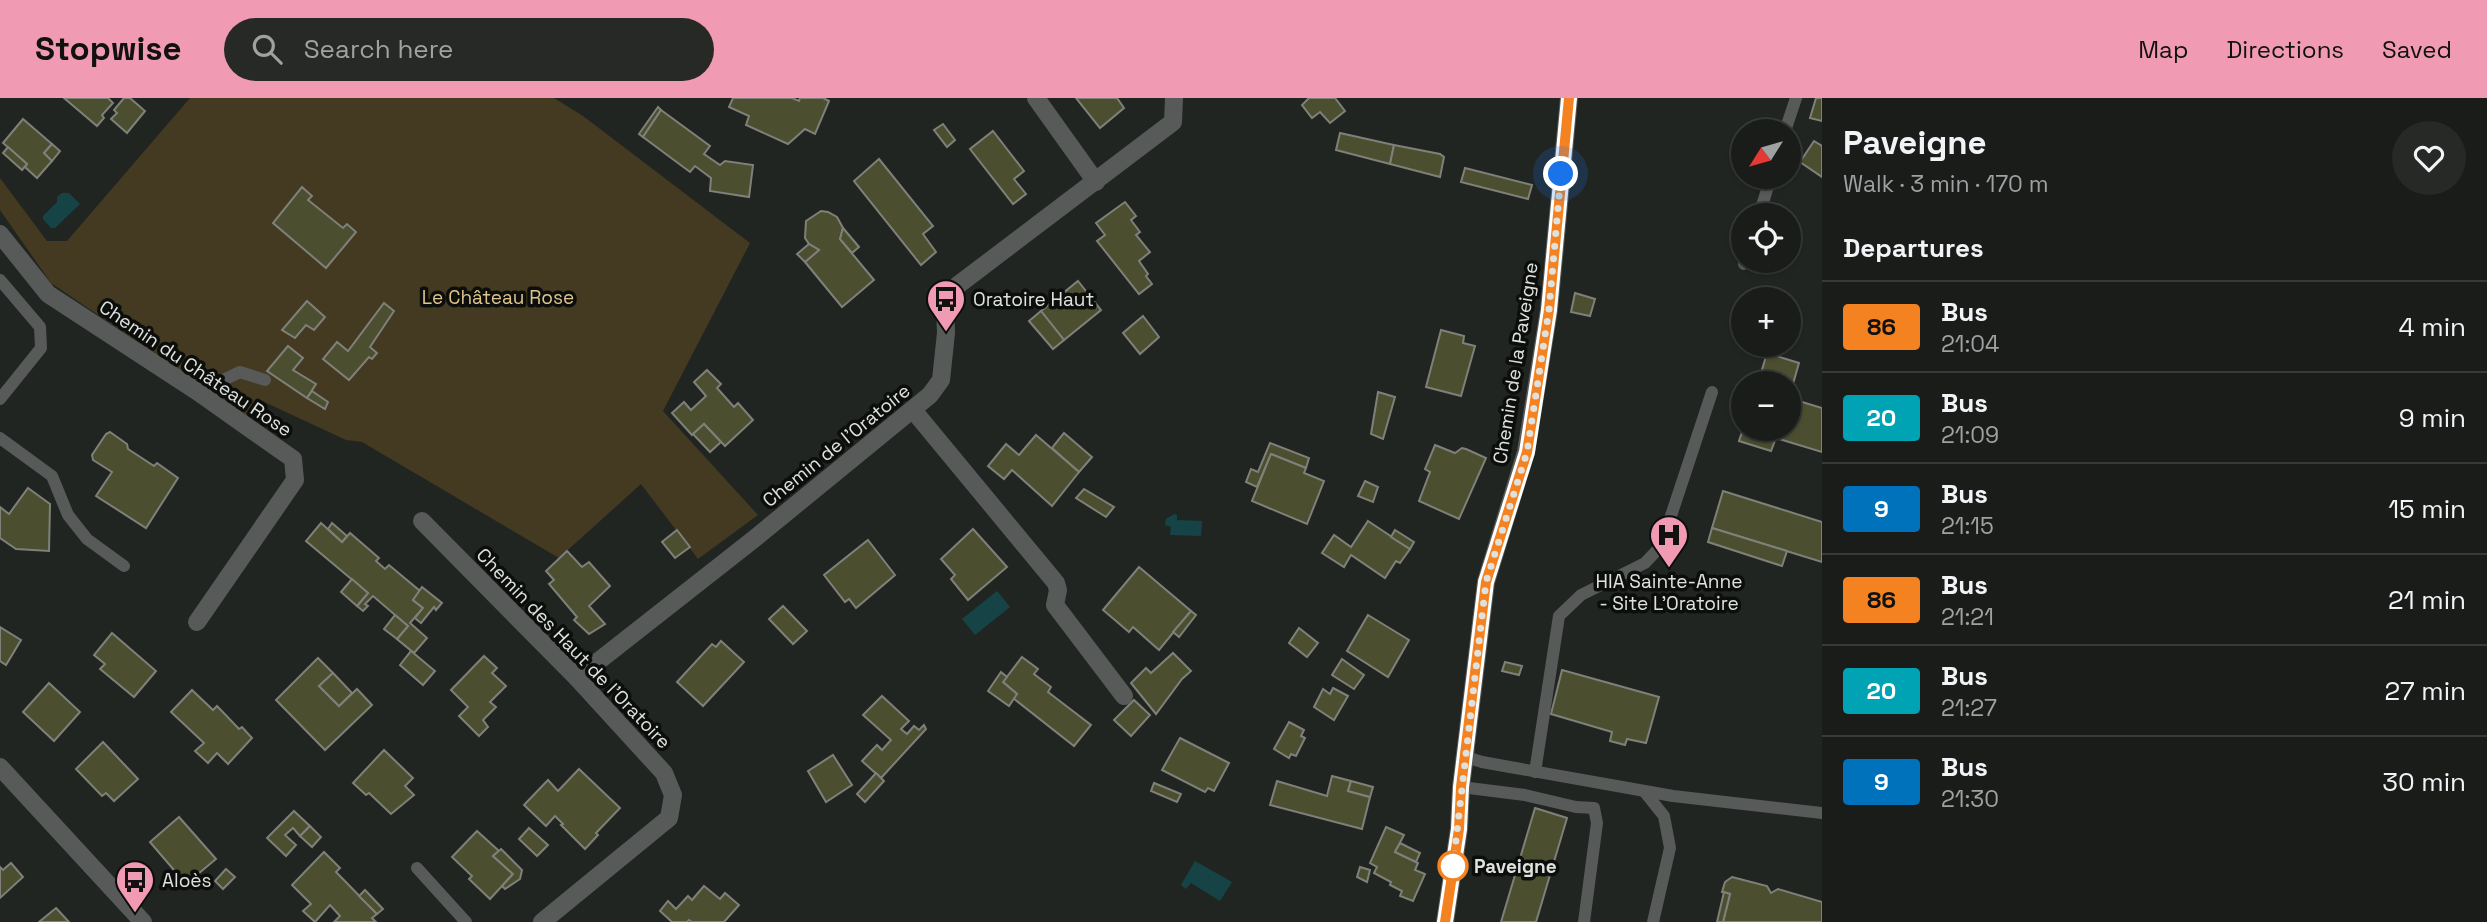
<!DOCTYPE html>
<meta charset="utf-8">
<style>
:root{--surface:#191c19;--page:#262926;--text:#f1f3f6;--muted:#9fa1a2;--line:#373a38;--accent:#f19ab4}
body{margin:0;font-family:"Space Grotesk",sans-serif;background:var(--page);color:var(--text);height:100vh;display:flex;flex-direction:column;font-size:26px;white-space:nowrap}
*{box-sizing:border-box;margin:0}
p{font-size:23px;color:var(--muted)}
.icon{flex:none;width:38px;height:38px;fill:none;stroke:currentColor;stroke-width:2;stroke-linecap:round;stroke-linejoin:round}
.map{position:relative;flex:1;overflow:hidden}
.side{display:flex;flex-direction:column;background:var(--surface);width:665px}
.side>*{flex:none}
.badge{padding:0 14px;border-radius:5px;font-size:24px;line-height:46px}
.needle{width:46px;rotate:233deg}
.buttons{position:absolute;left:1731px;top:21px;display:grid;gap:14px}
.buttons a{display:grid;place-items:center;width:70px;height:70px;border-radius:50%;background:var(--surface);box-shadow:0 2px 5px #0004,0 0 0 2px var(--line);font-size:35px}
.you{position:absolute;width:35px;height:35px;margin:-18px;border:5px solid #fff;border-radius:50%;background:#1a73e8;box-shadow:0 0 0 10px #1a73e833}
.map>.badge{position:absolute;translate:-50% -50%;box-shadow:0 0 0 4px #fff}
h2{padding:0 21px;font-size:26px;line-height:63px}
.round{display:grid;place-items:center;flex:none;width:74px;height:74px;border-radius:37px;background:var(--page)}
.head{display:flex;align-items:center;justify-content:space-between;height:119px;padding:0 21px}
h1{font-size:33px;font-weight:700;line-height:52px}
ul{padding:0;list-style:none}
li{display:flex;align-items:center;gap:21px;height:91px;padding:0 21px;border-top:2px solid var(--line)}
li div{flex:1}
li b{display:block;font-size:26px}
li em{font-style:normal}
li .badge{min-width:77px;font-weight:700;text-align:center}
header{display:flex;align-items:center;gap:42px;box-sizing:border-box;height:98px;padding:0 35px;background:var(--accent);color:#111}
header strong{font-size:33px}
nav{display:flex;gap:38px;margin-inline-start:auto;font-size:24px}
.search{width:490px;height:63px;background:var(--page);display:flex;align-items:center;gap:18px;box-sizing:border-box;padding:0 24px;border-radius:38px;color:var(--muted);font-size:26px}
main{display:flex;flex:1;min-height:0}
.map>svg:first-child{display:block}
.green{fill:#443921}
.water{fill:#164446}
.building{fill:#4b4e2f;stroke:#7f807a;stroke-width:2}
.lines{fill:none;stroke-linecap:round;stroke-linejoin:round}
.lane{stroke:#575a59;stroke-width:12}
.street{stroke:#575a59;stroke-width:18}
.line-casing{stroke:#fff;stroke-width:16}
.line{stroke:#f58220;stroke-width:10}
.walk{stroke:#dfe1de;stroke-width:7;stroke-dasharray:0 12.6}
.stop-dot{fill:#fff;stroke:#f58220;stroke-width:3.5}
.labels{text-anchor:middle;stroke-width:7;stroke-linejoin:round;paint-order:stroke}
.park-label{font-size:19px;fill:#dfc48c;stroke:#0c0e0c}
.poi-label{font-size:19px;fill:#dfe1de;stroke:#0c0e0c;text-anchor:start}
.street-label{font-size:19px;fill:#dfe1de;stroke:#0c0e0c}
.stop-label{font-size:19px;font-weight:bold;fill:#dfe1de;stroke:#0c0e0c;text-anchor:start}
</style>
<header>
<strong>Stopwise</strong>
<div class="search"><svg class="icon" aria-label="search" viewBox="0 0 24 24"><circle cx="10" cy="10" r="6"/><path d="M15 15l6 6"/></svg>Search here</div>
<nav><a>Map</a><a>Directions</a><a>Saved</a></nav>
</header>
<main>
<div class="map">
<svg width="1822" height="824" viewBox="0 0 1822 824">
<rect width="100%" height="100%" fill="#212521"/>
<polygon class="green" points="190,0 554,0 583,18 750,145 663,313 758,417 698,461 641,386 559,460 362,344 346,342 260,302 247,318 51,185 0,112 0,80 47,143 67,143"/>
<g class="water">
<polygon points="62,95 69,95 80,106 55,130 51,130 43,121 43,118 57,104 57,99"/>
<polygon points="1174,416 1177,417 1177,422 1202,423 1201,438 1170,437 1171,429 1165,427 1166,421"/>
<polygon points="997,493 1010,509 975,537 962,521"/>
<polygon points="1195,763 1232,784 1220,803 1191,785 1186,791 1181,787"/>
</g>
<g class="building">
<polygon points="64,0 108,0 113,5 102,17 104,20 97,28"/>
<polygon points="124,0 130,0 145,13 127,35 111,21 117,15 114,12"/>
<polygon points="733,0 792,0 799,3 800,0 823,0 829,3 815,36 805,31 788,46 746,27 749,18 729,9"/>
<polygon points="1076,0 1117,0 1124,10 1100,30"/>
<polygon points="1309,0 1335,0 1345,13 1330,25 1320,14 1312,20 1302,7"/>
<polygon points="1816,0 1822,0 1822,23 1810,20"/>
<polygon points="658,9 661,12 643,39 639,36"/>
<polygon points="661,12 710,48 704,56 720,67 725,63 753,67 749,99 710,93 711,80 695,68 690,74 643,39"/>
<polygon points="23,21 52,46 44,55 52,63 37,80 25,69 27,66 3,45"/>
<polygon points="943,26 955,42 947,49 934,32"/>
<polygon points="993,33 1024,73 1014,81 1026,96 1013,106 970,51"/>
<polygon points="1340,35 1394,47 1390,66 1336,52"/>
<polygon points="1814,43 1822,48 1822,79 1800,64"/>
<polygon points="52,46 60,53 52,63 44,55"/>
<polygon points="1394,47 1440,56 1444,59 1440,79 1390,66"/>
<polygon points="8,49 27,66 22,72 3,55"/>
<polygon points="879,61 933,128 923,136 936,154 921,167 854,83"/>
<polygon points="1465,70 1532,87 1528,101 1461,84"/>
<polygon points="302,89 312,98 308,102 343,130 347,126 356,134 326,170 273,125"/>
<polygon points="1125,104 1136,118 1131,122 1140,134 1136,137 1150,154 1139,163 1148,176 1146,178 1152,186 1139,196 1097,143 1105,137 1096,125"/>
<polygon points="821,113 828,114 837,119 843,130 840,141 874,182 842,209 805,164 819,152 809,146 805,140 806,123"/>
<polygon points="843,130 859,149 852,155 840,141"/>
<polygon points="809,146 819,152 805,164 797,156"/>
<polygon points="1078,183 1101,212 1064,242 1041,213"/>
<polygon points="1575,195 1595,201 1590,218 1571,214"/>
<polygon points="307,203 325,219 314,232 306,227 295,240 282,232"/>
<polygon points="384,205 394,213 370,249 377,255 372,261 369,259 349,282 323,261 337,244 348,253"/>
<polygon points="1041,213 1064,242 1053,251 1029,223"/>
<polygon points="1143,218 1159,239 1140,256 1123,235"/>
<polygon points="1441,232 1464,238 1463,245 1475,248 1461,298 1426,289"/>
<polygon points="288,248 303,260 293,272 316,286 307,300 267,273"/>
<polygon points="1767,255 1799,265 1789,300 1822,310 1822,354 1776,340 1771,353 1739,343 1743,331 1788,331 1788,285 1758,285"/>
<polygon points="707,272 721,286 717,290 734,309 738,305 753,322 725,348 704,326 692,337 672,315 684,304 691,312 706,298 694,284"/>
<polygon points="312,293 328,304 325,311 307,300"/>
<polygon points="1378,294 1395,299 1383,341 1371,336"/>
<polygon points="704,326 721,344 710,354 693,336"/>
<polygon points="110,334 127,346 128,351 154,368 157,365 178,380 146,430 96,398 112,374 93,362 92,357 106,336"/>
<polygon points="1064,335 1092,359 1079,374 1052,350"/>
<polygon points="1036,337 1079,374 1052,408 1012,372 1004,381 988,368 1006,346 1019,357"/>
<polygon points="1270,345 1309,360 1306,370 1271,356 1257,389 1246,384 1251,371 1258,374"/>
<polygon points="1435,347 1455,355 1462,350 1466,351 1486,360 1459,421 1419,403 1430,374 1425,371"/>
<polygon points="1271,356 1306,370 1304,375 1324,383 1307,426 1252,403"/>
<polygon points="1365,383 1378,389 1373,404 1358,398"/>
<polygon points="28,390 50,406 49,453 16,451 0,440 0,409 9,416"/>
<polygon points="1084,391 1114,409 1106,419 1076,400"/>
<polygon points="1723,393 1822,424 1822,464 1712,430"/>
<polygon points="1368,423 1410,451 1400,465 1396,463 1385,480 1351,457 1344,469 1322,455 1334,437 1351,449"/>
<polygon points="321,425 342,444 350,435 379,460 376,463 385,471 389,467 420,493 413,502 423,510 410,525 427,540 414,555 397,541 408,528 373,498 365,506 368,508 363,513 357,508 368,495 306,443"/>
<polygon points="332,425 347,438 342,444 328,431"/>
<polygon points="1712,430 1787,453 1782,468 1708,444"/>
<polygon points="973,431 1007,469 968,502 951,481 955,477 941,461"/>
<polygon points="677,432 690,449 675,460 662,444"/>
<polygon points="1395,432 1414,444 1410,451 1391,439"/>
<polygon points="868,442 895,477 856,510 849,501 845,504 824,477"/>
<polygon points="567,453 582,469 589,464 610,488 589,508 605,526 589,536 574,522 577,519 549,486 554,482 546,473"/>
<polygon points="1139,469 1191,513 1159,552 1133,529 1129,534 1103,512"/>
<polygon points="352,481 368,495 357,508 341,494"/>
<polygon points="422,489 442,505 436,512 434,509 421,525 415,520 423,510 413,502"/>
<polygon points="783,508 807,533 793,546 769,521"/>
<polygon points="1191,513 1196,517 1179,539 1173,534"/>
<polygon points="395,517 408,528 397,541 384,531"/>
<polygon points="1368,517 1409,542 1388,579 1347,553"/>
<polygon points="0,529 21,542 6,567 0,563"/>
<polygon points="1299,530 1318,545 1307,559 1289,545"/>
<polygon points="112,535 156,573 134,599 100,571 105,566 94,557"/>
<polygon points="721,543 744,564 703,608 677,584 712,546 716,549"/>
<polygon points="411,553 435,573 423,587 400,567"/>
<polygon points="1173,555 1191,573 1182,581 1156,616 1131,585 1146,570 1151,575"/>
<polygon points="484,558 497,570 492,575 506,588 490,604 496,609 483,622 488,629 479,638 459,618 468,609 451,592"/>
<polygon points="1022,559 1038,571 1034,576 1051,589 1048,594 1091,627 1074,648 1013,600 1017,596 1003,584"/>
<polygon points="318,560 333,575 319,588 339,608 357,591 372,607 325,652 276,602"/>
<polygon points="1342,561 1364,577 1354,591 1332,577"/>
<polygon points="1505,564 1522,568 1519,577 1502,573"/>
<polygon points="1562,572 1659,599 1646,645 1627,641 1625,647 1610,643 1612,634 1551,616"/>
<polygon points="1001,574 1007,579 1003,584 1017,596 1009,608 988,593"/>
<polygon points="333,575 352,595 339,608 319,588"/>
<polygon points="49,585 80,614 54,643 23,614"/>
<polygon points="1333,590 1348,598 1334,622 1314,609 1323,591 1330,596"/>
<polygon points="192,592 213,612 217,608 239,631 242,629 252,640 228,666 217,655 208,665 195,653 204,645 171,614"/>
<polygon points="882,598 909,623 901,631 907,636 914,628 919,632 924,627 926,631 881,680 862,663 877,647 882,652 891,642 863,617"/>
<polygon points="1134,602 1150,617 1131,638 1114,622"/>
<polygon points="1289,624 1304,632 1301,638 1305,640 1296,658 1291,656 1289,660 1274,651"/>
<polygon points="1180,640 1229,665 1214,693 1208,690 1205,694 1162,672"/>
<polygon points="103,644 138,681 114,703 106,695 102,698 76,671"/>
<polygon points="384,652 413,680 405,688 414,697 391,716 369,695 366,697 353,685"/>
<polygon points="833,657 852,687 826,704 808,673"/>
<polygon points="579,671 620,710 596,735 598,737 585,751 561,727 563,726 555,718 546,728 524,707 548,682 558,693"/>
<polygon points="876,675 884,683 865,704 857,696"/>
<polygon points="1332,678 1351,683 1348,693 1370,699 1362,731 1270,707 1277,683 1327,698"/>
<polygon points="1351,683 1373,689 1370,699 1348,693"/>
<polygon points="1154,685 1181,696 1177,704 1151,693"/>
<polygon points="1535,710 1567,720 1536,824 1501,824"/>
<polygon points="294,713 310,728 300,738 293,730 285,737 296,747 286,758 267,740"/>
<polygon points="179,719 216,761 186,786 150,744"/>
<polygon points="310,728 321,739 312,749 300,738"/>
<polygon points="1386,729 1404,737 1395,754 1418,765 1415,772 1425,776 1413,803 1400,798 1402,793 1390,787 1391,784 1374,775 1377,769 1370,765"/>
<polygon points="529,730 548,747 537,758 519,741"/>
<polygon points="477,733 499,753 493,758 513,776 490,801 469,781 472,778 452,759"/>
<polygon points="1400,745 1420,755 1416,764 1395,754"/>
<polygon points="501,751 522,772 520,781 505,791 502,788 513,776 493,758"/>
<polygon points="324,754 340,770 336,774 377,816 372,820 376,824 334,824 340,818 330,807 315,824 303,813 311,806 292,787"/>
<polygon points="11,765 23,779 0,800 0,769 3,772"/>
<polygon points="1360,769 1370,772 1367,784 1357,779"/>
<polygon points="226,771 235,779 223,791 215,783"/>
<polygon points="1732,779 1767,788 1771,795 1778,791 1822,804 1822,824 1723,824 1730,796 1722,794 1725,784"/>
<polygon points="704,788 720,801 725,795 739,807 724,824 692,824 689,822 687,824 672,824 660,813 668,803 676,811 688,798 692,802"/>
<polygon points="365,792 383,811 377,816 359,798"/>
<polygon points="1724,794 1730,796 1723,824 1717,824"/>
<polygon points="56,810 69,824 39,824"/>
</g>
<g class="lines">
<g class="lane">
<polyline points="1785,33 1796,0"/>
<polyline points="1759,117 1771,79"/>
<polyline points="1744,166 1745,163"/>
<polyline points="0,182 40,229 41,250 0,301"/>
<polyline points="198,294 240,274 265,282"/>
<polyline points="0,340 52,378 68,417 87,441 124,468"/>
<polyline points="1466,659 1482,664 1673,698 1822,715"/>
<polyline points="1535,674 1559,518 1581,497 1645,465 1661,448 1712,294"/>
<polyline points="1461,689 1525,697 1576,709 1594,710 1597,725 1584,824"/>
<polyline points="1644,693 1664,718 1670,750 1653,824"/>
<polyline points="417,770 466,824"/>
</g>
<g class="street">
<polyline points="1036,0 1096,84"/>
<polyline points="0,136 48,196 198,294 293,361 295,382 197,524"/>
<polyline points="913,312 1056,485 1058,492 1055,507 1124,598"/>
<polyline points="422,423 577,580 664,675 673,697 669,720 542,824"/>
<polyline points="577,580 754,441 930,297 941,282 946,235 945,209 958,187 1173,24 1174,0"/>
<polyline points="0,669 143,824"/>
<polyline points="1445,824 1459,731 1461,689 1486,484 1526,354 1549,212 1569,0"/>
</g>
</g>
<g class="lines">
<defs>
<polyline id="line" points="1445,824 1459,731 1461,689 1486,484 1527,354 1549,212 1569,0"/>
</defs>
<use href="#line" class="line-casing"/>
<use href="#line" class="line"/>
<polyline class="walk" points="1453,768 1486,484 1527,354 1549,212 1561,76"/>
</g>
<defs>
<symbol id="bus-pin" viewBox="-11 -11 22 30"><path d="M0 17L-7.5 6A9.5 9.5 0 1 1 7.5 6Z" fill="#f19ab4" stroke="#0c0e0c"/><path d="M-5-6H5V4H4V6H2V4H-2V6H-4V4H-5ZM-3.5-4V0h7V-4ZM-3.5 1.2v1.5H-2V1.2ZM2 1.2v1.5H3.5V1.2Z" fill="#111"/></symbol>
<symbol id="hospital-pin" viewBox="-11 -11 22 30"><path d="M0 17L-7.5 6A9.5 9.5 0 1 1 7.5 6Z" fill="#f19ab4" stroke="#0c0e0c"/><path d="M-5-5h3v3.5h4V-5h3V5h-3V1.5h-4V5h-3Z" fill="#111"/></symbol>
</defs>
<g fill-rule="evenodd">
<use href="#bus-pin" x="924" y="179" width="44" height="60"/>
<use href="#hospital-pin" x="1647" y="415" width="44" height="60"/>
<use href="#bus-pin" x="113" y="760" width="44" height="60"/>
</g>
<circle class="stop-dot" cx="1453" cy="768" r="14"/>
<g class="labels">
<g class="park-label">
<text x="498" y="206">Le Château Rose</text>
</g>
<g class="poi-label">
<text x="973" y="208">Oratoire Haut</text>
<text x="1669" y="490" text-anchor="middle">HIA Sainte-Anne<tspan x="1669" dy="22">- Site L'Oratoire</tspan></text>
<text x="162" y="789">Aloès</text>
</g>
<g class="street-label">
<text transform="translate(1515 265) rotate(-81)" y="7">Chemin de la Paveigne</text>
<text transform="translate(196 270) rotate(34)" y="7">Chemin du Château Rose</text>
<text transform="translate(836 347) rotate(-39)" y="7">Chemin de l'Oratoire</text>
<text transform="translate(574 550) rotate(46)" y="7">Chemin des Haut de l'Oratoire</text>
</g>
<g class="stop-label">
<text x="1474" y="775">Paveigne</text>
</g>
</g>
</svg>
<div class="buttons">
<a><svg class="needle" viewBox="-14 -14 28 28"><path d="M0-13l5 13h-10z" fill="#e53935"/><path d="M0 13l5-13h-10z" fill="#9fa1a2"/></svg></a>
<a><svg class="icon" aria-label="locate" viewBox="0 0 24 24"><circle cx="12" cy="12" r="6"/><path d="M12 2v4M12 18v4M2 12h4M18 12h4"/></svg></a>
<a>+</a>
<a>−</a>
</div>
<div class="you" style="left:1561px;top:76px"></div>
</div>
<section class="side">
<div class="head"><div><h1>Paveigne</h1><p>Walk · 3 min · 170 m</p></div><a class="round"><svg class="icon" aria-label="heart" viewBox="0 0 24 24"><path d="M12 20l-8-8c-3-5 5-10 8-4 3-6 11-1 8 4z"/></svg></a></div>
<h2>Departures</h2>
<ul>
<li><span class="badge" style="background:#f58220;color:#111">86</span><div><b>Bus</b><p>21:04</p></div><em>4 min</em></li>
<li><span class="badge" style="background:#00a3b4;color:#fff">20</span><div><b>Bus</b><p>21:09</p></div><em>9 min</em></li>
<li><span class="badge" style="background:#0072bc;color:#fff">9</span><div><b>Bus</b><p>21:15</p></div><em>15 min</em></li>
<li><span class="badge" style="background:#f58220;color:#111">86</span><div><b>Bus</b><p>21:21</p></div><em>21 min</em></li>
<li><span class="badge" style="background:#00a3b4;color:#fff">20</span><div><b>Bus</b><p>21:27</p></div><em>27 min</em></li>
<li><span class="badge" style="background:#0072bc;color:#fff">9</span><div><b>Bus</b><p>21:30</p></div><em>30 min</em></li>
</ul>
</section>
</main>
